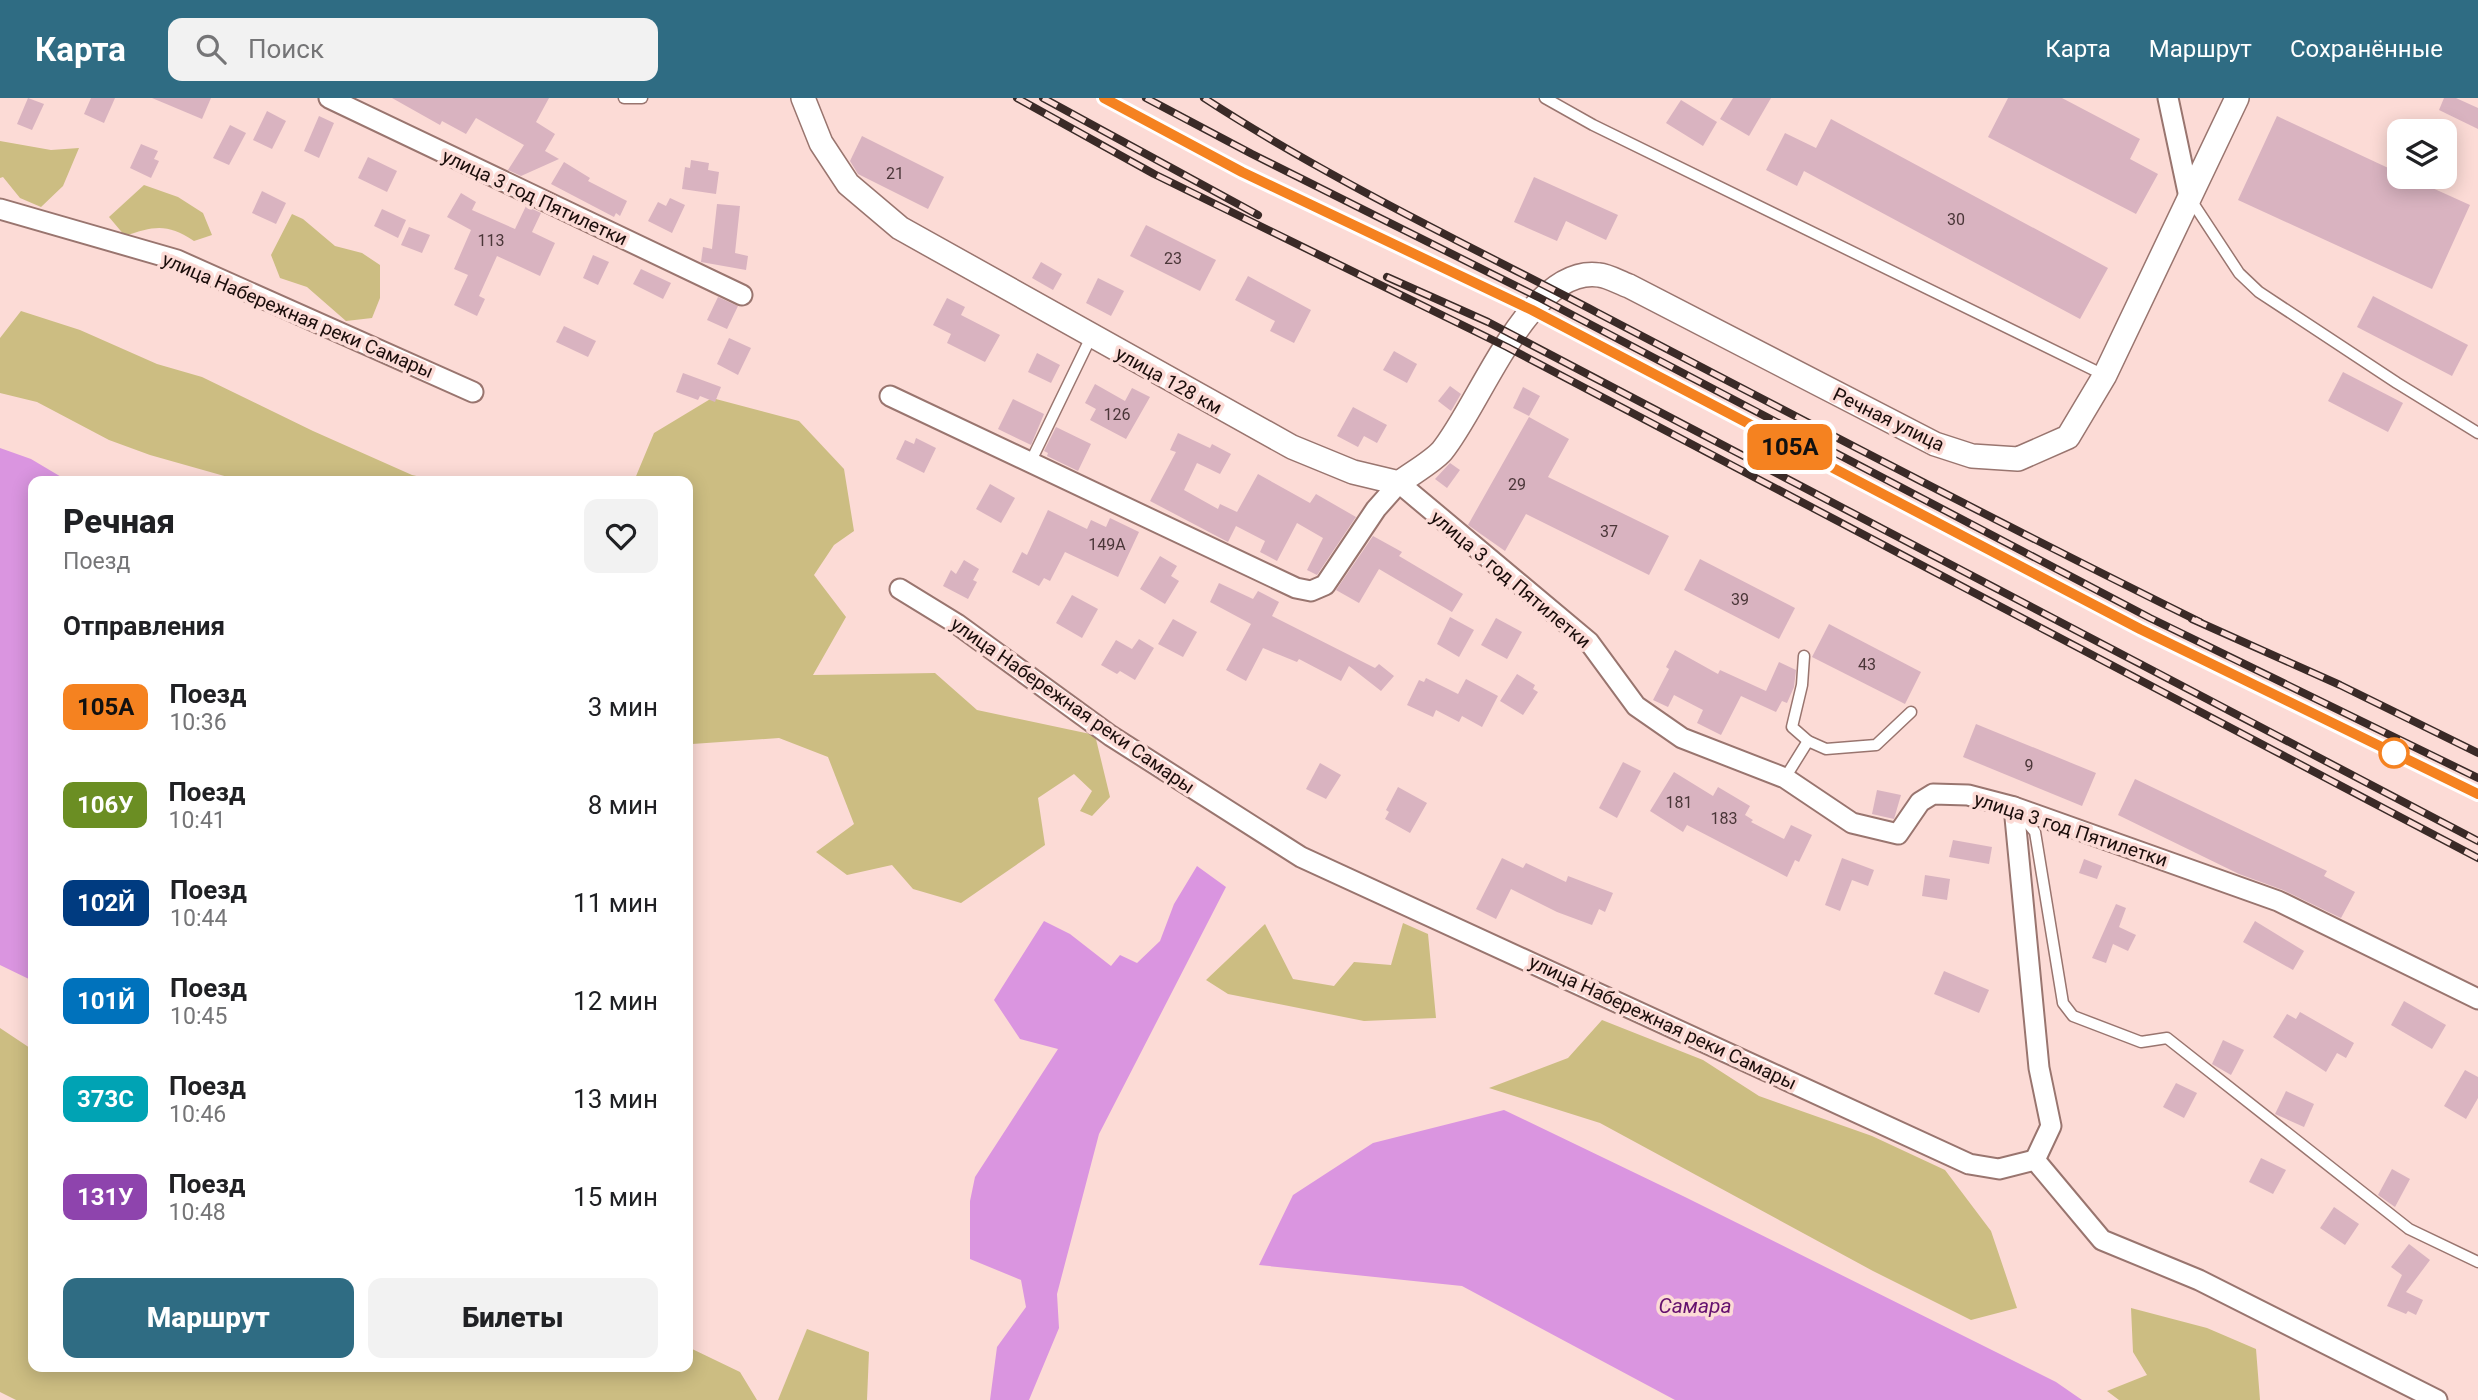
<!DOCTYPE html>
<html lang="ru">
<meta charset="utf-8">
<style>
:root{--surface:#fff;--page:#f2f2f2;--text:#202124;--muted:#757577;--accent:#2f6c83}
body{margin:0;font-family:Roboto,sans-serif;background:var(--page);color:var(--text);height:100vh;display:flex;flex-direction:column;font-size:26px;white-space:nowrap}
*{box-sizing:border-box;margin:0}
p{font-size:23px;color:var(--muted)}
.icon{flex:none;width:38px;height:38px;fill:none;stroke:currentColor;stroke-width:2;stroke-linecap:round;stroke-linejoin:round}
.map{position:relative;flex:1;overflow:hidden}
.sheet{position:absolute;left:28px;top:378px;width:665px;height:896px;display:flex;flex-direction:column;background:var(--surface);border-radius:14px;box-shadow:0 4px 18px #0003}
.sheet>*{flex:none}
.badge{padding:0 14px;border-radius:10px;font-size:24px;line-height:46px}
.fabs{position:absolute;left:2387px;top:21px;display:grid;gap:14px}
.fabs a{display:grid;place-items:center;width:70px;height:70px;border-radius:14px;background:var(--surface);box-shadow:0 4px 18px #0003;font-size:35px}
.map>.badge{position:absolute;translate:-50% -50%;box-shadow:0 0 0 4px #fff}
h2{padding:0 35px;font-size:26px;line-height:63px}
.round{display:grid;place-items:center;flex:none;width:74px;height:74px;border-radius:14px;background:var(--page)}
.overview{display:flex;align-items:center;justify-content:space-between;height:119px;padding:0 35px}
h1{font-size:33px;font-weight:800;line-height:52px}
.action{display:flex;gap:14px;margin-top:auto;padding:14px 35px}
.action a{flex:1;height:80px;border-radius:14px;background:var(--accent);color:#fff;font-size:28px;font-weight:800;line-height:80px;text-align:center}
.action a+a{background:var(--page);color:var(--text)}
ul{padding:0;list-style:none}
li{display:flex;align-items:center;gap:21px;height:98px;padding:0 35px}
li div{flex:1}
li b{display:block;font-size:26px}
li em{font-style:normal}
li .badge{min-width:77px;font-weight:700;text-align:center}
header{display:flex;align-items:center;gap:42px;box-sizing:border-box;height:98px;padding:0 35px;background:var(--accent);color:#fff}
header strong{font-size:33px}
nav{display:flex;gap:38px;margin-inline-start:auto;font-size:24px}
.search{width:490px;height:63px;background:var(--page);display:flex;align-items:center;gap:18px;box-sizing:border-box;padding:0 24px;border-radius:14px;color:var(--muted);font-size:26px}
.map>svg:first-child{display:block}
.green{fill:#ccbd82}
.water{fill:#da95e0}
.building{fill:#d9b3c0}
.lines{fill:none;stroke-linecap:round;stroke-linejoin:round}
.service-casing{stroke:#99756f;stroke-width:13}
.minor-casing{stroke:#99756f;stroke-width:23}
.tertiary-casing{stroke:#99756f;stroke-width:26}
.service{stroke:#fff;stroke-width:10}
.minor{stroke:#fff;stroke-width:19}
.tertiary{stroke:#fff;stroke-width:23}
.rail-casing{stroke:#3a2a27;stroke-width:8}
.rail{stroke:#fcdbd6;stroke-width:5;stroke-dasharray:16;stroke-linecap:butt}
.line-casing{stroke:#fff;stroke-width:16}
.line{stroke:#f58220;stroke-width:10}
.stop-dot{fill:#fff;stroke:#f58220;stroke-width:3.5}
.labels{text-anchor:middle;stroke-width:7;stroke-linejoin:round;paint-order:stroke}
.number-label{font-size:16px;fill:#4a3638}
.street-label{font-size:19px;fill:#1a0d0b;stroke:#fcdbd6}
.water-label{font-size:21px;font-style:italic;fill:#65116e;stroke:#fcdbd6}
</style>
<header>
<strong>Карта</strong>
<div class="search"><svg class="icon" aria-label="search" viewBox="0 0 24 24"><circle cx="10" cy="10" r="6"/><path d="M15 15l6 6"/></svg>Поиск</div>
<nav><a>Карта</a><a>Маршрут</a><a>Сохранённые</a></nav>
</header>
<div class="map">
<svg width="2478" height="1302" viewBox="0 0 2478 1302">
<rect width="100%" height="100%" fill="#fcdbd6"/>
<g class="green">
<polygon points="0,43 51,52 79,50 63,88 41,109 20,100 3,79 0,80"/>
<path d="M144 87 178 99 203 115 212 137 194 143C167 125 154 128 125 138L109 119Z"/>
<polygon points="292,116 303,121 335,148 362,155 380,167 380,200 372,220 346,223 307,189 280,180 271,157"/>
<polygon points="21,213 80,232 157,266 202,279 313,333 412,377 439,383 242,383 150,357 109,342 37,304 0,295 0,240"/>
<polygon points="712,300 799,323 844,371 854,433 834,447 814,477 846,519 813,577 935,575 977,612 1095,637 1110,699 1092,718 1080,713 1092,693 1074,676 1038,700 1045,747 961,805 913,791 892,767 847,777 816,754 854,726 828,659 779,640 692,646 688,643 688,383 634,383 654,335"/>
<polygon points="1403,825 1428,836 1436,920 1364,923 1228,896 1206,882 1265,826 1293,881 1334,888 1354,864 1391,867"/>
<polygon points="1602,922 1703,962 1759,998 1872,1038 1945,1072 1991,1133 2017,1210 1971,1222 1873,1173 1600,1025 1489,990 1568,960"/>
<polygon points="0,930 33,952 33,1269 688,1269 688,1249 740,1274 757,1302 16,1302 0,1294"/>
<polygon points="2131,1210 2207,1230 2256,1251 2260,1302 2119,1302 2107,1293 2147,1277 2133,1254"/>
<polygon points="807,1231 869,1254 867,1302 778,1302"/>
</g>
<g class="water">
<polygon points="0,350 31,361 68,383 33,383 33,883 0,867"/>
<polygon points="1197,768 1226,789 1099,1036 1057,1196 1059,1230 1029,1302 990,1302 997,1249 1026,1209 1021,1182 970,1161 970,1103 975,1079 1058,951 1020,941 994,902 1044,823 1070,836 1111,868 1120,857 1137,865 1160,843 1174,806"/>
<polygon points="1504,1012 1685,1099 2056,1284 2082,1302 1675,1302 1462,1188 1259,1167 1293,1097 1373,1045"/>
</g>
<g class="building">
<polygon points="28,0 44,6 32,32 17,26"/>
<polygon points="91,0 115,0 104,25 84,16"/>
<polygon points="152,0 211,0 202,21"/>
<polygon points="392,0 549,0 536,24 555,36 545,53 559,61 521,78 508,72 524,47 476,20 466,36 442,23 440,27"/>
<polygon points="1733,0 1771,0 1749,38 1720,21"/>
<polygon points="2008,0 2062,0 2140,41 2130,61 2158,76 2136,116 1988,39"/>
<polygon points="2444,0 2456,0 2478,10 2478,31 2439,12"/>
<polygon points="1681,2 1717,24 1703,48 1666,25"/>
<polygon points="267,13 286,23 272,51 253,42"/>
<polygon points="319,18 334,25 319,60 304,53"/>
<polygon points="2277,18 2399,75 2399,79 2408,79 2470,107 2432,191 2238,102"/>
<polygon points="1831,21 2108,170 2080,221 1804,73 1797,88 1766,72 1785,35 1816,50"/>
<polygon points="230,27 246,35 229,67 213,60"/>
<polygon points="862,38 944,79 928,111 858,76 850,63"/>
<polygon points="141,46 158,53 154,61 159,63 151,80 130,70"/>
<polygon points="368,59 397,73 387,94 358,80"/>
<polygon points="691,62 709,65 708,72 719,74 716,96 682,91 685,69 690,70"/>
<polygon points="564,64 590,80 588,83 627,103 620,118 616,115 614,119 551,86"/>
<polygon points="1534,79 1618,117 1606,142 1566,123 1557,143 1514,124"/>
<polygon points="262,93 286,105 276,126 252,115"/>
<polygon points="461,95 476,104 472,112 515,131 526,108 541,115 532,134 555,145 540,178 497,158 479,198 485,201 477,218 454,207 468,177 454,171 471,132 447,119"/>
<polygon points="670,100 685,107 672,135 648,123 658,104 666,108"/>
<polygon points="717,106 740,108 735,155 748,158 746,172 701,164 703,149 712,151"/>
<polygon points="382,111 406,122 398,140 374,128"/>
<polygon points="1146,127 1216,162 1200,193 1130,158"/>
<polygon points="409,129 430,137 422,155 401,147"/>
<polygon points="593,157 609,164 598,187 583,180"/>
<polygon points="1041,164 1062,176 1053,192 1032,180"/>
<polygon points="641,171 671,185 663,201 633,186"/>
<polygon points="1248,178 1311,212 1294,245 1270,233 1275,223 1235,202"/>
<polygon points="1098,180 1124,193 1111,218 1086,205"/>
<polygon points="2373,198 2468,247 2452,278 2357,229"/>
<polygon points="718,199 738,208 727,231 707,222"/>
<polygon points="947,200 965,209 961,217 1000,237 985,264 947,245 951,236 933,227"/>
<polygon points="564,228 596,243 588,259 556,244"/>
<polygon points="729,240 751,250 738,277 717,266"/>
<polygon points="1394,253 1417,266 1407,285 1383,272"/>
<polygon points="1037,255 1060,267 1051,285 1028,274"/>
<polygon points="2343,274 2403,305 2388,334 2328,303"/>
<polygon points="683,275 721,289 715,304 700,298 698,302 676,294"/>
<polygon points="1095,286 1125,303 1132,290 1150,299 1126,341 1090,322 1096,311 1085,305"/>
<polygon points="1450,288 1461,296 1451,313 1438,303"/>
<polygon points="1523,289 1540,298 1529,318 1513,310"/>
<polygon points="1013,301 1044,316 1031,347 998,331"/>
<polygon points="1353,309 1387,327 1377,345 1364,338 1358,349 1337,338"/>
<polygon points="1529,319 1569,341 1548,379 1669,438 1649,477 1526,416 1505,453 1468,427"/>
<polygon points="1056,329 1091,346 1078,373 1047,358 1048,355 1044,353"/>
<polygon points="1178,335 1210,350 1212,346 1231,356 1220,376 1197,365 1184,392 1218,411 1220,406 1237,414 1258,376 1310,405 1316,396 1356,419 1317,477 1307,472 1323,440 1297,425 1277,463 1260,454 1265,443 1236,428 1228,444 1150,403 1176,354 1170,352"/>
<polygon points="916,340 936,350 924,375 896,361 905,342 914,346"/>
<polygon points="1450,365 1460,372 1447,390 1435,381"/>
<polygon points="990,386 1015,400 1001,425 976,411"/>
<polygon points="1048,412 1087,431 1091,422 1106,429 1110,420 1139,434 1118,479 1065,454 1050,483 1044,480 1039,488 1012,474 1022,454 1027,457"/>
<polygon points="1373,438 1402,454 1399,458 1463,496 1452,514 1379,471 1359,505 1336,492"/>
<polygon points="1160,458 1177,468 1171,478 1179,483 1165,506 1140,491"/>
<polygon points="1700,461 1795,510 1779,541 1684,492"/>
<polygon points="964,462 979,471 973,482 977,484 968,501 943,488 951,472 956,476"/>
<polygon points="1219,485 1253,501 1258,493 1279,504 1272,518 1375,570 1379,566 1394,578 1381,593 1349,568 1341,583 1299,561 1297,564 1263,550 1246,583 1226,572 1251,526 1210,504"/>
<polygon points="1072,497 1098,511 1082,540 1056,525"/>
<polygon points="1450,519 1474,532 1459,559 1437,546"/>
<polygon points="1496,520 1522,534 1507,561 1481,547"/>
<polygon points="1173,521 1197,534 1183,559 1158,546"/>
<polygon points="1829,526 1921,574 1905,606 1812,559"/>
<polygon points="1139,541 1154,550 1135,582 1120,573 1117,576 1101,567 1116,542 1132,551"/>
<polygon points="1675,552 1718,576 1720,572 1766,593 1779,564 1796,572 1794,589 1787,605 1782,603 1776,614 1741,598 1721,637 1697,625 1703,612 1674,597 1668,609 1653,602 1669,571 1666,569"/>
<polygon points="1517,576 1535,587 1533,591 1538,594 1523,617 1500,603"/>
<polygon points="1426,580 1458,596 1466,581 1498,598 1482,629 1462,618 1459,624 1436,612 1433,619 1407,607 1419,582 1424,584"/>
<polygon points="1976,626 2096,675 2082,708 1963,659"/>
<polygon points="1623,664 1641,673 1617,720 1599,710"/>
<polygon points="1320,665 1341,677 1326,701 1306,691"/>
<polygon points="1674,674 1713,698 1718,689 1750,708 1745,717 1753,722 1751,724 1784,741 1791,727 1812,737 1799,764 1795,762 1787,779 1687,727 1683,734 1650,713"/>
<polygon points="2135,681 2327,773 2324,778 2355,794 2341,820 2283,792 2239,776 2118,717"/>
<polygon points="1398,689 1427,705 1410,735 1385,721 1389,714 1386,712"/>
<polygon points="1877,692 1901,697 1894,721 1872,716"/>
<polygon points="1953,742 1992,749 1989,766 1949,759"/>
<polygon points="1502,760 1523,770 1526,765 1566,784 1568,778 1613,795 1605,814 1599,811 1592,827 1557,814 1511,791 1496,821 1476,811"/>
<polygon points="1842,760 1874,772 1868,788 1852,782 1840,813 1825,807"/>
<polygon points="2084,761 2102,768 2097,781 2079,775"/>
<polygon points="1925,777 1950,781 1947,802 1922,798"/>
<polygon points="2116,806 2126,810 2119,829 2136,837 2128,853 2113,846 2106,865 2092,860"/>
<polygon points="2255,823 2304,853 2293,872 2243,844"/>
<polygon points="1944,873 1989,892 1979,915 1934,896"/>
<polygon points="2404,903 2446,927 2432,951 2391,927"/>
<polygon points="2300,914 2354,945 2346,960 2337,955 2326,974 2273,939 2287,916 2296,921"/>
<polygon points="2223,942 2244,952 2231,977 2212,966"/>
<polygon points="2465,972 2478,979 2478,1000 2466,1021 2444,1008"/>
<polygon points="2176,985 2197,995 2184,1020 2163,1009"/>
<polygon points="2286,993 2314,1006 2304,1029 2275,1016"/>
<polygon points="2261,1060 2286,1072 2273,1096 2249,1084"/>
<polygon points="2392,1071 2410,1081 2395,1109 2378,1097"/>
<polygon points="2334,1109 2359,1126 2345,1147 2320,1130"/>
<polygon points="2409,1146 2430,1162 2406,1194 2423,1202 2416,1217 2408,1213 2406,1216 2387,1208 2402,1177 2391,1169"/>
</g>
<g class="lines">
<defs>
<g id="service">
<polyline points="624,0 642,0"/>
<polyline points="1545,0 1593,27 2104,277"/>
<polyline points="2191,102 2239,175 2259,194 2397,285 2478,335"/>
<polyline points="1030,365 1091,239"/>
<polyline points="1804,558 1802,587 1792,629 1808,643 1826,651 1876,647 1911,614"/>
<polyline points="1785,680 1808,643"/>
<polyline points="2019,715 2035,734 2063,905 2073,918 2141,944 2167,940 2409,1131 2478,1164"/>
</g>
<g id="minor">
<polyline points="329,0 742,197"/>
<polyline points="2168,0 2189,99"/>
<polyline points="0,111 177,162 473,294"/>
<polyline points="890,298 1296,490 1311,493 1325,487 1376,411 1399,385 1589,544 1636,608 1682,640 1785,680 1852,725 1898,736 1920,704 1933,696 1968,697 2014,709 2278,803 2478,901"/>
<polyline points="900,491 957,526 1111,638 1301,759 1969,1066 1999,1071 2035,1062 2102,1142 2199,1182 2437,1302"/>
<polyline points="2014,709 2039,970 2051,1028 2035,1062"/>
</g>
<path id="tertiary" d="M803 0 821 45 848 86 900 130 1292 349 1353 374 1399 385C1412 375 1431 365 1442 353 1480 307 1529 167 1599 177 1609 178 1620 185 1629 188L1935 346 1972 358 2018 361 2068 339 2105 277 2237 0"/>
</defs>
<use href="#service" class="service-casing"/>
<use href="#minor" class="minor-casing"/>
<use href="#tertiary" class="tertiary-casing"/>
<use href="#service" class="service"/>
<use href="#minor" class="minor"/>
<use href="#tertiary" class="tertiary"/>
<defs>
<g id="rail">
<polyline points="1017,0 1154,76 1507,249 2478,760"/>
<polyline points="1043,0 1258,117"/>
<polyline points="1104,0 1242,74 1532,212 2140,531 2478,696"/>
<polyline points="1146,0 1252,56 1540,200 2150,520 2478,680"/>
<path d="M1204 0C1327 80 1466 146 1596 214 1797 319 1997 424 2200 524"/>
<polyline points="1387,179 1488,224 2478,743"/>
<polyline points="2192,521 2340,587 2478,655"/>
</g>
</defs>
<use href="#rail" class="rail-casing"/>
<use href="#rail" class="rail"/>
</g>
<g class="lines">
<defs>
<polyline id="line" points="1104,0 1242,74 1532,212 2140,531 2478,696"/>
</defs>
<use href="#line" class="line-casing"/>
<use href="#line" class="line"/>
</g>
<circle class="stop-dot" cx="2394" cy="655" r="14"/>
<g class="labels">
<g class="number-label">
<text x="895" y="81">21</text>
<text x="1956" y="127">30</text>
<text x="491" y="148">113</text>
<text x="1173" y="166">23</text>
<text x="1117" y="322">126</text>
<text x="1517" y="392">29</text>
<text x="1609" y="439">37</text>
<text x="1107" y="452">149А</text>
<text x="1740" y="507">39</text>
<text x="1867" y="572">43</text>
<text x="2029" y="673">9</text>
<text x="1679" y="710">181</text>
<text x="1724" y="726">183</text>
</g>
<g class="street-label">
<text transform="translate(535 99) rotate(25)" y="7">улица 3 год Пятилетки</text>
<text transform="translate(298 217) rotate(23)" y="7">улица Набережная реки Самары</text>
<text transform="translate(1169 282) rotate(29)" y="7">улица 128 км</text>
<text transform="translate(1889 321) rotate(26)" y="7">Речная улица</text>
<text transform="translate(1511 481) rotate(40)" y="7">улица 3 год Пятилетки</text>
<text transform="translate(1073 607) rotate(35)" y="7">улица Набережная реки Самары</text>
<text transform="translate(2071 731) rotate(18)" y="7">улица 3 год Пятилетки</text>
<text transform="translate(1663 924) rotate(25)" y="7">улица Набережная реки Самары</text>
</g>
<g class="water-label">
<text x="1695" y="1215">Самара</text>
</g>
</g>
</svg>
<div class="fabs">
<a><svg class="icon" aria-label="layers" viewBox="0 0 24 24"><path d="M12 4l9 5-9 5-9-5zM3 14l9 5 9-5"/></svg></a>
</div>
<b class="badge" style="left:1790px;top:349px;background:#f58220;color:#111">105А</b>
<section class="sheet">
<div class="overview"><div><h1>Речная</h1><p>Поезд</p></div><a class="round"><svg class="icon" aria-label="heart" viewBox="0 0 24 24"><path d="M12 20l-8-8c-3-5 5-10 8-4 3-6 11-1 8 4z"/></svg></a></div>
<h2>Отправления</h2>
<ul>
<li><span class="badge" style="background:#f58220;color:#111">105А</span><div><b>Поезд</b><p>10:36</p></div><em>3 мин</em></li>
<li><span class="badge" style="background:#6b8e23;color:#fff">106У</span><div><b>Поезд</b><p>10:41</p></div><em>8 мин</em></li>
<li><span class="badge" style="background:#003b80;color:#fff">102Й</span><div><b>Поезд</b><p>10:44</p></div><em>11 мин</em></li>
<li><span class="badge" style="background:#0072bc;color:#fff">101Й</span><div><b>Поезд</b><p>10:45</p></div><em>12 мин</em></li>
<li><span class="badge" style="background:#00a3b4;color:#fff">373C</span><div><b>Поезд</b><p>10:46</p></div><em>13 мин</em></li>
<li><span class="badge" style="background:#8e44ad;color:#fff">131У</span><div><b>Поезд</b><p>10:48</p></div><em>15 мин</em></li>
</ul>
<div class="action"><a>Маршрут</a><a>Билеты</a></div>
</section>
</div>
